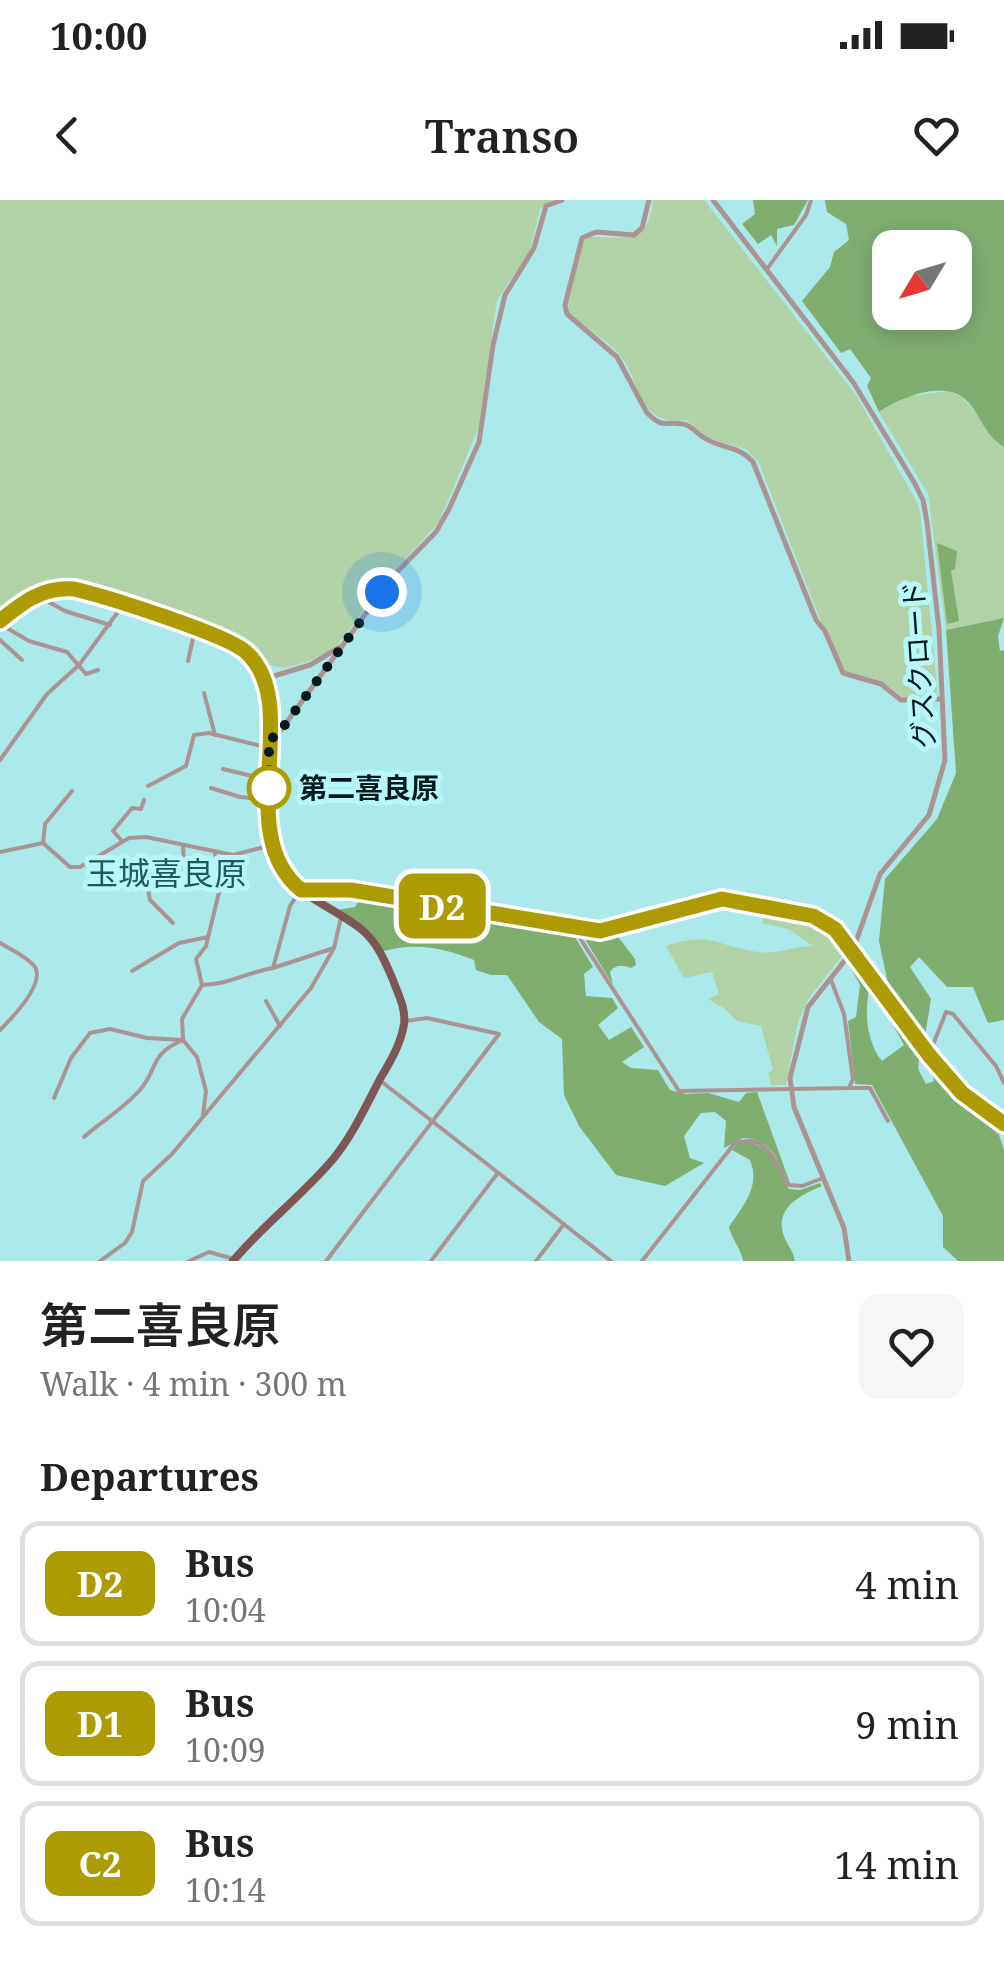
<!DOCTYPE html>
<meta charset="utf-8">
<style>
:root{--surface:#fff;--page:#f6f6f6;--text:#222;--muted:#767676;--line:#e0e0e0}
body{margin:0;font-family:"Noto Serif","Noto Sans JP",serif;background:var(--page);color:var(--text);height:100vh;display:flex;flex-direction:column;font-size:38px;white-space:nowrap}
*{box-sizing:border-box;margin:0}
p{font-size:32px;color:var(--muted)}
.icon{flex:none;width:55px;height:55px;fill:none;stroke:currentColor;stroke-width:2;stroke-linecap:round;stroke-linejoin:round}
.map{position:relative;height:1061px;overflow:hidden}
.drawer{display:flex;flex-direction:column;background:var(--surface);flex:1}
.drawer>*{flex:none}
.badge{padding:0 20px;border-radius:15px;font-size:35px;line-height:65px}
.needle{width:65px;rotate:232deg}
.fabs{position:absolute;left:872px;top:30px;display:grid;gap:20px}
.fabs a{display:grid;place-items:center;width:100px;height:100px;border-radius:20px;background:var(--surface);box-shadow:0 5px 25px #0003;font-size:50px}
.you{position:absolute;width:50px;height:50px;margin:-25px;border:8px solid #fff;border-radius:50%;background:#1a73e8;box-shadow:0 0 0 15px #1a73e833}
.map>.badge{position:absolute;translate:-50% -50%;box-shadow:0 0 0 5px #fff}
h2{padding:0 40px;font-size:38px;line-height:90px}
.round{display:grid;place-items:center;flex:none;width:105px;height:105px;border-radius:20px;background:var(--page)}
.headline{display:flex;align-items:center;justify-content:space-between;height:170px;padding:0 40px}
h1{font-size:48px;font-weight:600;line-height:75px}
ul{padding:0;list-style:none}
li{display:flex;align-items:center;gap:30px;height:125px;margin:0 20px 15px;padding:0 20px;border:5px solid var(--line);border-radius:20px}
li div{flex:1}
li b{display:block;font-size:38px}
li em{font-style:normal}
li .badge{min-width:110px;font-weight:700;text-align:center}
.status{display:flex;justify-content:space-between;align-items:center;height:70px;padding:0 50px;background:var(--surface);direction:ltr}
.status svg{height:28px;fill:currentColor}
header{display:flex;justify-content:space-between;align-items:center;height:130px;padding:0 40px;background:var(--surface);font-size:45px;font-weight:600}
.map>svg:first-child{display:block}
.green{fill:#b0d2a6}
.forest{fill:#80ae71;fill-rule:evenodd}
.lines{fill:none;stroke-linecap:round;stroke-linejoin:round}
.minor{stroke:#aa9392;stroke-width:4}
.tertiary{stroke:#aa9392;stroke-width:5}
.primary{stroke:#7e5656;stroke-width:8}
.line-casing{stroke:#fff;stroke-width:22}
.line{stroke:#ad9b03;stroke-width:15}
.walk{stroke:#021a1b;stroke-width:10;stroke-dasharray:0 18}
.stop-dot{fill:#fff;stroke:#ad9b03;stroke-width:5}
.labels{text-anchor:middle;stroke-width:10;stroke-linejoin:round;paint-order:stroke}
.street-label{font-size:28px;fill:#021a1b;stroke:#b8f7f9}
.stop-label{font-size:28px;font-weight:bold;fill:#021a1b;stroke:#b8f7f9;text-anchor:start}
.quarter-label{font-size:32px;fill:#1b5a5d;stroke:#b8f7f9}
</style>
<div class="status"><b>10:00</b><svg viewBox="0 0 49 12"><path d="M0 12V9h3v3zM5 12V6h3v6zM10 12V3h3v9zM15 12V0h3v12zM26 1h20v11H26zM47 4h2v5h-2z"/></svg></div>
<header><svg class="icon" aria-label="back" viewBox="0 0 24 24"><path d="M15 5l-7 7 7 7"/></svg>Transo<svg class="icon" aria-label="heart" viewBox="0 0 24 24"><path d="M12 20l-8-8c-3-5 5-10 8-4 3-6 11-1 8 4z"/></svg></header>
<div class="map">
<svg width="1004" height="1061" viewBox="0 0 1004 1061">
<rect width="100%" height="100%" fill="#abe9eb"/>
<g class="green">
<polygon points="0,0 553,0 540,9 530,51 497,100 478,229 439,322 388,378 335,448 307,462 284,468 265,464 251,450 224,433 73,384 43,386 0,413"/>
<path d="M653 0H704L856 195 914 297 920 310 938 497 903 498C885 481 869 476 844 473L828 431 821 422 759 263 746 249 707 238 687 220C636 226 644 185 619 154 606 138 583 128 569 112L568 101 582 43 589 37C624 37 649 46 653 0Z"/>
<path d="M949 191C977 200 980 232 1004 247V418L946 430 928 294 879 212 910 196Z"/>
<path d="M763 711C800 720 821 719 846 751L809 798 798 822 786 885H771L768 873 773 870 761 826 737 821 725 809 708 799 719 794 712 772 684 778 666 746C710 731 717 746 758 752 776 755 795 746 813 746L788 729 763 723Z"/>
</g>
<g class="forest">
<polygon points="753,0 808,0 794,25 777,29 777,46 771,35 758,44 742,24 755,14"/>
<path d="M825 0H1004V247C987 237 981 218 969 203 947 177 902 197 879 212L867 186 871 178 850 149 841 153 802 101 830 67 834 52 849 40 846 24 827 12ZM890 48H955V112H890Z"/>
<polygon points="937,343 957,351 955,369 951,371 959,421 947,424"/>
<polygon points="1004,418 998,436 1000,451 1004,450 1004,820 988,823 973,787 947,787 919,757 910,767 931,799 925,836 889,789 879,741 885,679 937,619 956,573 946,430"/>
<path d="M362 695 572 732 593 767 584 774 586 796 612 798 618 808 598 825 609 840 631 827 644 847 622 862 631 868 658 870 670 890 686 894 708 893 739 902 746 893 757 892 790 983C775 961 774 939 743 938L724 948 726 921 715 912 701 913 684 936 690 958 704 963 665 986 616 975 579 926 564 895 562 839 539 822 507 775H491L476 770 474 760C444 748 416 742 384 751L364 727 337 710 355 707Z"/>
<path d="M616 734 635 759 636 765 631 768C622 765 616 764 610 772L613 785 583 736Z"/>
<path d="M857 766 870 786C864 809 866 842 882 861L904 845 893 825 895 815 920 853 918 869 926 884 934 881 929 863 956 892 1004 928 999 935 1004 950V1061H958L943 1047V1016L872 885 855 884 848 821 856 817 860 785 850 767Z"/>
<path d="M749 942 766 949 789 989 800 990 820 983 822 986C800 995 772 1009 785 1039 789 1047 793 1051 795 1061H743C741 1048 732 1040 729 1027 743 1006 761 986 750 960L732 950 736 945Z"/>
</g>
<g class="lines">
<g class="minor">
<polyline points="767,69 806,15 811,0"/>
<polyline points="40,397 65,411 110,425"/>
<polyline points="0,424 29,441 67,452 86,474 98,470"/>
<polyline points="0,440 22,460"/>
<polyline points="188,461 195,429"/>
<polyline points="204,493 215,535"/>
<polyline points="0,560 47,494 79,465 123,405"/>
<polyline points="223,569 269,580"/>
<polyline points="148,586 186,566 194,535 209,533 269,548"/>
<polyline points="211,588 240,597 269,600"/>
<polyline points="122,641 113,631 132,608 141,609 144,600"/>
<polyline points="43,643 45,624 72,591"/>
<polyline points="0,652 43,643 70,667 80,667 129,638 146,637 233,655 272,645"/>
<polyline points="173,723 150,700 146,681 179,688 185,678 183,647"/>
<polyline points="574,729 679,891 849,888 853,879 844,814 831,780"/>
<path d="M0 743C10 749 28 757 35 767 45 784 12 818 0 830"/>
<polyline points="273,768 334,748"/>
<polyline points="132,771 179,743 208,737"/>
<path d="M202 785C227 785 248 772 273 768L290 706 299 692"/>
<polyline points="266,801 280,826"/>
<polyline points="929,855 946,812 953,814 996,866 1004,883"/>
<polyline points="382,882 611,1061"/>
<polyline points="849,888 870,888 888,921"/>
<path d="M54 898 71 858 90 833 110 829 147 838 183 840C148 855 159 869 139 891 124 908 101 922 84 937"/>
<polyline points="203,915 206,891 197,857 183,840 182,819 202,785 196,759 206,746 222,680 215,654"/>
<polyline points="100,1061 125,1043 132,1032 143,981 172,954 311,788 334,748 341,718"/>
<polyline points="189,1061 209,1052 234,1059"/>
<polyline points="326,1061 499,834 427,818 406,821"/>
<polyline points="431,1061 497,974"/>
<polyline points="536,1061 564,1024"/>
<path d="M642 1061 734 944C769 931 774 964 789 985L802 986 823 978"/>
</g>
<g class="tertiary">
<path d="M649 0 642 28 634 35 596 32 582 38 565 105 567 114 617 157 647 213C664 229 663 221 683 224 691 225 696 233 703 237 720 249 739 245 753 262L816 420 825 431 843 473 881 484 901 500 942 499"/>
<polyline points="713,0 853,182 914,282 923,300 927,322 939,429 945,560 929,615 880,674 853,750 808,807 790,878 794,907 844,1028 849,1061"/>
<polyline points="264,479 310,465 340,447"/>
<polyline points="269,538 276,537 393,376 436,332 449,309 479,242 493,145 505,95 534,48 546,6 562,0"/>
<polyline points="304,690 351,691 592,731 621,728 721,699 813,716 835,729 929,855 962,893 1004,924"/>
</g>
<path class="primary" d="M0 421C23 403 42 387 73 389 106 396 231 435 250 456 293 502 250 608 278 664 295 696 334 707 361 729 377 742 385 761 393 780 398 794 406 808 404 824 401 844 390 862 380 879 366 906 353 934 334 958 303 995 264 1024 233 1061"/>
</g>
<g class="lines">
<defs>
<path id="line" d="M0 421C23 402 42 387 74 389 104 396 226 434 246 452 305 506 230 632 301 690H351L600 731 722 699 813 716 835 729 929 855 962 893 1004 924"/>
</defs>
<use href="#line" class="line-casing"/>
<use href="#line" class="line"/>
<polyline class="walk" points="269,588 269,538 276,537 382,392"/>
</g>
<circle class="stop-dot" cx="269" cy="588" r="20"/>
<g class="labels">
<g class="street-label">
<text transform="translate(919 465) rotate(-94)" y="10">グスクロード</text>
</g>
<g class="stop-label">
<text x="299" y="598">第二喜良原</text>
</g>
<g class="quarter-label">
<text x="166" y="685">玉城喜良原</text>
</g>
</g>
</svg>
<div class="fabs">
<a><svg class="needle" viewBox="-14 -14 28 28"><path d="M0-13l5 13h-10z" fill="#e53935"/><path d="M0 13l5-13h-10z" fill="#767676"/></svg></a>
</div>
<div class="you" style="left:382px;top:392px"></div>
<b class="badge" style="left:442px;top:706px;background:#ad9b03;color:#fff">D2</b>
</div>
<section class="drawer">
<div class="headline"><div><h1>第二喜良原</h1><p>Walk · 4 min · 300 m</p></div><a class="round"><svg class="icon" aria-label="heart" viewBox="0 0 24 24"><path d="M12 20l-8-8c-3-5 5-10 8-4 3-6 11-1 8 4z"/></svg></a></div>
<h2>Departures</h2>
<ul>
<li><span class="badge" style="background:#ad9b03;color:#fff">D2</span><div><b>Bus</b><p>10:04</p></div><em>4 min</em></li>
<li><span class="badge" style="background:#ad9b03;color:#fff">D1</span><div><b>Bus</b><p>10:09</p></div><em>9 min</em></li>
<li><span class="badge" style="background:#ad9b03;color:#fff">C2</span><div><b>Bus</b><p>10:14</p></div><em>14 min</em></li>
</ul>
</section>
